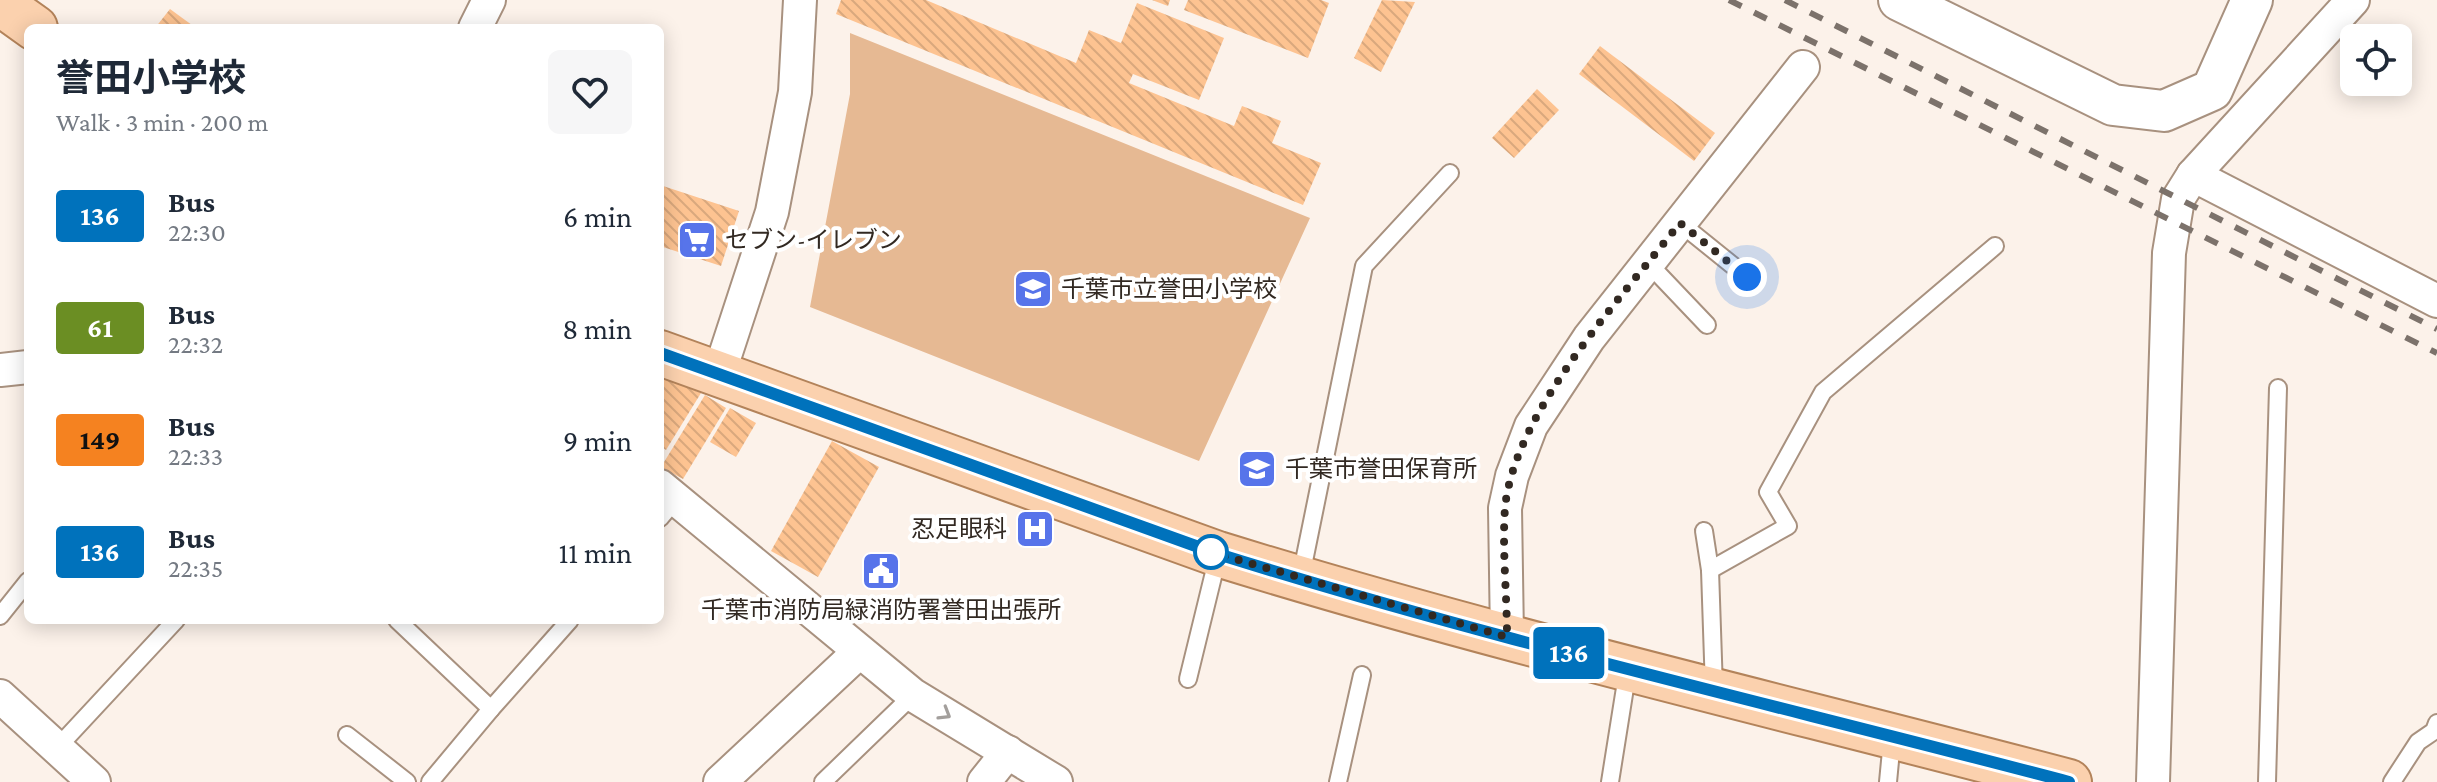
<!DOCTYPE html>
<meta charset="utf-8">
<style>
:root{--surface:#fff;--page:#f6f6f7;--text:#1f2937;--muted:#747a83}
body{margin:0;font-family:"Crimson Pro","Noto Sans JP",serif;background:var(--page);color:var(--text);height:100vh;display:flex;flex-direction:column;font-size:30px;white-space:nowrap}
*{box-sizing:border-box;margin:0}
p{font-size:26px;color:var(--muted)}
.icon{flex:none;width:44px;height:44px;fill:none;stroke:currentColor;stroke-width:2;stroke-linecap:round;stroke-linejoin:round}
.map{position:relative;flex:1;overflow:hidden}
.details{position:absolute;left:24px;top:24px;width:640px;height:600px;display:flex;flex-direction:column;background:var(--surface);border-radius:12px;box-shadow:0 4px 20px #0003}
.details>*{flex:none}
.badge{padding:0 16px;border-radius:6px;font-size:28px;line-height:52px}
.tools{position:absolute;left:2340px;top:24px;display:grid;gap:16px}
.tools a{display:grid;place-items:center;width:72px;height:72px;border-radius:12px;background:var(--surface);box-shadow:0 4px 20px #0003;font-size:40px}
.you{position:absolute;width:40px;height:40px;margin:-20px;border:6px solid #fff;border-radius:50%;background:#1a73e8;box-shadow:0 0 0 12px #1a73e833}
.map>.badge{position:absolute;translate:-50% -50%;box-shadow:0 0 0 4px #fff}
.round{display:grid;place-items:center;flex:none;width:84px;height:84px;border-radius:12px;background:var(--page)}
.head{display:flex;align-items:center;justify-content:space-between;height:136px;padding:0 32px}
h1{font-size:38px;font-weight:700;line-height:60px}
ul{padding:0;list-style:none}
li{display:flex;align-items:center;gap:24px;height:112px;padding:0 32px}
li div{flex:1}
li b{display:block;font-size:30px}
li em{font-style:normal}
li .badge{min-width:88px;font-weight:700;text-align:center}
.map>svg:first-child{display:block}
.park{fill:#e6b993}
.building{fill:url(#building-back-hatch)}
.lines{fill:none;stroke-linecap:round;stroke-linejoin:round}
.service-casing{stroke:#a8917f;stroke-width:20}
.minor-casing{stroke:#a8917f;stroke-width:36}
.tertiary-casing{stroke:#a8917f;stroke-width:44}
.primary-casing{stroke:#b3835a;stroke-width:48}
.service{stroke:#fff;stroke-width:16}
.minor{stroke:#fff;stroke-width:32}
.tertiary{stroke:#fff;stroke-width:40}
.primary{stroke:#fbd1ae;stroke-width:44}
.rail{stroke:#7c726b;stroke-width:6;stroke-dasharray:14 14;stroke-linecap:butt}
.oneway{stroke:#a39f9c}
.line-casing{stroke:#fff;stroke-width:18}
.line{stroke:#0072bc;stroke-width:12}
.walk{stroke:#322922;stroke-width:8;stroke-dasharray:0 14.4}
.stop-dot{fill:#fff;stroke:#0072bc;stroke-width:4}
.labels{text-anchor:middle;stroke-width:8;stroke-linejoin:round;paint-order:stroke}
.poi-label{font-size:24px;fill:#322922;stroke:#fff;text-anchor:start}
</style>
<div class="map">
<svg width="2437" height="782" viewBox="0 0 2437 782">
<defs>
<pattern id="building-back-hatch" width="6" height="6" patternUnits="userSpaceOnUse" patternTransform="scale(2)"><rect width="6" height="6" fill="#fdc391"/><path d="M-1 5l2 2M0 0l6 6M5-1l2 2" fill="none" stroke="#d9a87d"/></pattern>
</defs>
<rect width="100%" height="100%" fill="#fcf2ea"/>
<polygon class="park" points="850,33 1310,218 1199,461 810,307 850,94"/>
<g class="building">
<polygon points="841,0 926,0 1076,63 1089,30 1121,43 1137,3 1224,38 1199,100 1133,74 1129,83 1234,126 1242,106 1281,121 1272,143 1321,163 1303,205 836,14"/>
<polygon points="1152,0 1170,0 1168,6"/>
<polygon points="1188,0 1321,0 1329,3 1308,58 1184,10"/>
<polygon points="1382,0 1415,2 1381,72 1354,58"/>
<polygon points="170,9 196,28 155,28"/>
<polygon points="1600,46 1715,133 1694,161 1579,74"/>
<polygon points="1537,89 1559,110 1514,158 1492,138"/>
<polygon points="660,185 739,211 721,266 660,246"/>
<polygon points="660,377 701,393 666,450 660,446"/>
<polygon points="705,395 726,408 683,479 661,467"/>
<polygon points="730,408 756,423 736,457 710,442"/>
<polygon points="832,441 879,467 818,577 771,551"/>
</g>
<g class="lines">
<defs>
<g id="service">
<polyline points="1680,223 1747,277"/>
<polyline points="1648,263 1707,325"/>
<polyline points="660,518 676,499"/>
<polyline points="1704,531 1710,570 1714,689"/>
<polyline points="1710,570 1788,526 1768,492 1823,392 1995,246"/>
<polyline points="1301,576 1364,266 1450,173"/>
<polyline points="0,616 28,581"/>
<polyline points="397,620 491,709 570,620"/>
<polyline points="1188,679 1218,556"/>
<polyline points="347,735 407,782"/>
<polyline points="57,748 176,620"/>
<polyline points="430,782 491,709"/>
<polyline points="823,782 913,695"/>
<polyline points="1338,782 1362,675"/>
<polyline points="1610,782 1628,669"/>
<polyline points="1888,782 1892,740"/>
<polyline points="2267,782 2278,388"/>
<polyline points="2392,782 2418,742 2434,731 2437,723"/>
</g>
<g id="minor">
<polyline points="475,28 489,0"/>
<polyline points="2193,175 2437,301"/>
<polyline points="0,370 28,367"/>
<polyline points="719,374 772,212 795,92 800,0"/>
<polyline points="660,486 913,695 1056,782"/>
<polyline points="1507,637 1505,508 1512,476 1531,426 1589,338 1803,67"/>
<polyline points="0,696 94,782"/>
<polyline points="720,782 859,652"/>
<polyline points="984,782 1008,752"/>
<polyline points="2153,782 2169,253 2178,199 2193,175 2353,0"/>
</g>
<polyline id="tertiary" points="1899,0 2113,105 2164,111 2212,90 2252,0"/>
<g id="primary">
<polyline points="0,3 35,28"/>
<path d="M660 353 1218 554C1499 641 1785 707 2069 782"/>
</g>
</defs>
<use href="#service" class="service-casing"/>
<use href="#minor" class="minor-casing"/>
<use href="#tertiary" class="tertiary-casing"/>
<use href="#primary" class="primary-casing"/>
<use href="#service" class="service"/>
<use href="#minor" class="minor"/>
<use href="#tertiary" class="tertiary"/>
<use href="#primary" class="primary"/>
<g class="rail">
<polyline points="1729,0 2437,353"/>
<polyline points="1785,0 2437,329"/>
</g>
</g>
<defs><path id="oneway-chevron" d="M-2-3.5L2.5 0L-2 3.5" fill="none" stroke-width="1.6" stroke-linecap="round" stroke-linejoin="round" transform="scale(2)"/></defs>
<use class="oneway" href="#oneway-chevron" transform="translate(945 714) rotate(31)"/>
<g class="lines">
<defs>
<path id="line" d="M660 353 1218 554C1499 642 1785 707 2069 782"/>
</defs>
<use href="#line" class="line-casing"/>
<use href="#line" class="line"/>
<path class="walk" d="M1211 552 1507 637C1507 594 1502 549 1505 508 1514 412 1622 297 1680 223L1747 277"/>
</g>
<defs>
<symbol id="supermarket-square" viewBox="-11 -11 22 22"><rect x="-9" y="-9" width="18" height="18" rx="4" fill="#5774ea" stroke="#fff"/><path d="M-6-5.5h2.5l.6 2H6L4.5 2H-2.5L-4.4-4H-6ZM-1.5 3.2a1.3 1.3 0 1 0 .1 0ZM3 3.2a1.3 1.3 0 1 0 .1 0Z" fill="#fff"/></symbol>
<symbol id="school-square" viewBox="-11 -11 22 22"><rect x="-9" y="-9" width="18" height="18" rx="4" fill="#5774ea" stroke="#fff"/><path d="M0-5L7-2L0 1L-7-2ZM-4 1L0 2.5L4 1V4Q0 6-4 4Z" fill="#fff"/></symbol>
<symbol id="hospital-square" viewBox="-11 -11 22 22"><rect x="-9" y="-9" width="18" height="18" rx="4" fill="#5774ea" stroke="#fff"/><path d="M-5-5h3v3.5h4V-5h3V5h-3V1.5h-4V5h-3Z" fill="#fff"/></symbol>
<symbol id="civic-square" viewBox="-11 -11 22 22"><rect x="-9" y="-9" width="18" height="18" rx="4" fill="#5774ea" stroke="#fff"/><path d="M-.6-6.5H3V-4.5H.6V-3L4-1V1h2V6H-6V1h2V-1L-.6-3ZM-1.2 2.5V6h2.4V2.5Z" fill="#fff"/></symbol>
</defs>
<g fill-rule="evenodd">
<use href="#supermarket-square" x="675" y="218" width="44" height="44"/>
<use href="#school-square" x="1011" y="267" width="44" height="44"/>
<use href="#school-square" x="1235" y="447" width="44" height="44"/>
<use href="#hospital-square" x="1013" y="507" width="44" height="44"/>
<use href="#civic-square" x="859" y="549" width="44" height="44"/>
</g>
<circle class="stop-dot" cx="1211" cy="552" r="16"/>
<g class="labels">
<g class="poi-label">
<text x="725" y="248">セブン-イレブン</text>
<text x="1061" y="297">千葉市立誉田小学校</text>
<text x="1285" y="477">千葉市誉田保育所</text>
<text x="1007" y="537" text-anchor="end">忍足眼科</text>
<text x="881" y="618" text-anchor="middle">千葉市消防局緑消防署誉田出張所</text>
</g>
</g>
</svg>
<div class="tools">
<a><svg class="icon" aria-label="locate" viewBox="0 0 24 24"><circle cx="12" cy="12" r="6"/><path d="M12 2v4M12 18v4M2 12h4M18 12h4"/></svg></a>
</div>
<div class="you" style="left:1747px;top:277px"></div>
<b class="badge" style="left:1569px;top:653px;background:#0072bc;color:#fff">136</b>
<section class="details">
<div class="head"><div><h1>誉田小学校</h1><p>Walk · 3 min · 200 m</p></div><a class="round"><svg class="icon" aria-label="heart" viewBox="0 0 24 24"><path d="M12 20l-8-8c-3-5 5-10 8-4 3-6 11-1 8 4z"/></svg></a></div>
<ul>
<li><span class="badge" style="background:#0072bc;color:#fff">136</span><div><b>Bus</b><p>22:30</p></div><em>6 min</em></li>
<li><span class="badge" style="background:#6b8e23;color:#fff">61</span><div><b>Bus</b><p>22:32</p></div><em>8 min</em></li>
<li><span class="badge" style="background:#f58220;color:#111">149</span><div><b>Bus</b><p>22:33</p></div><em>9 min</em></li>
<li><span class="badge" style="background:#0072bc;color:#fff">136</span><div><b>Bus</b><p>22:35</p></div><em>11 min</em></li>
</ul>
</section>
</div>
